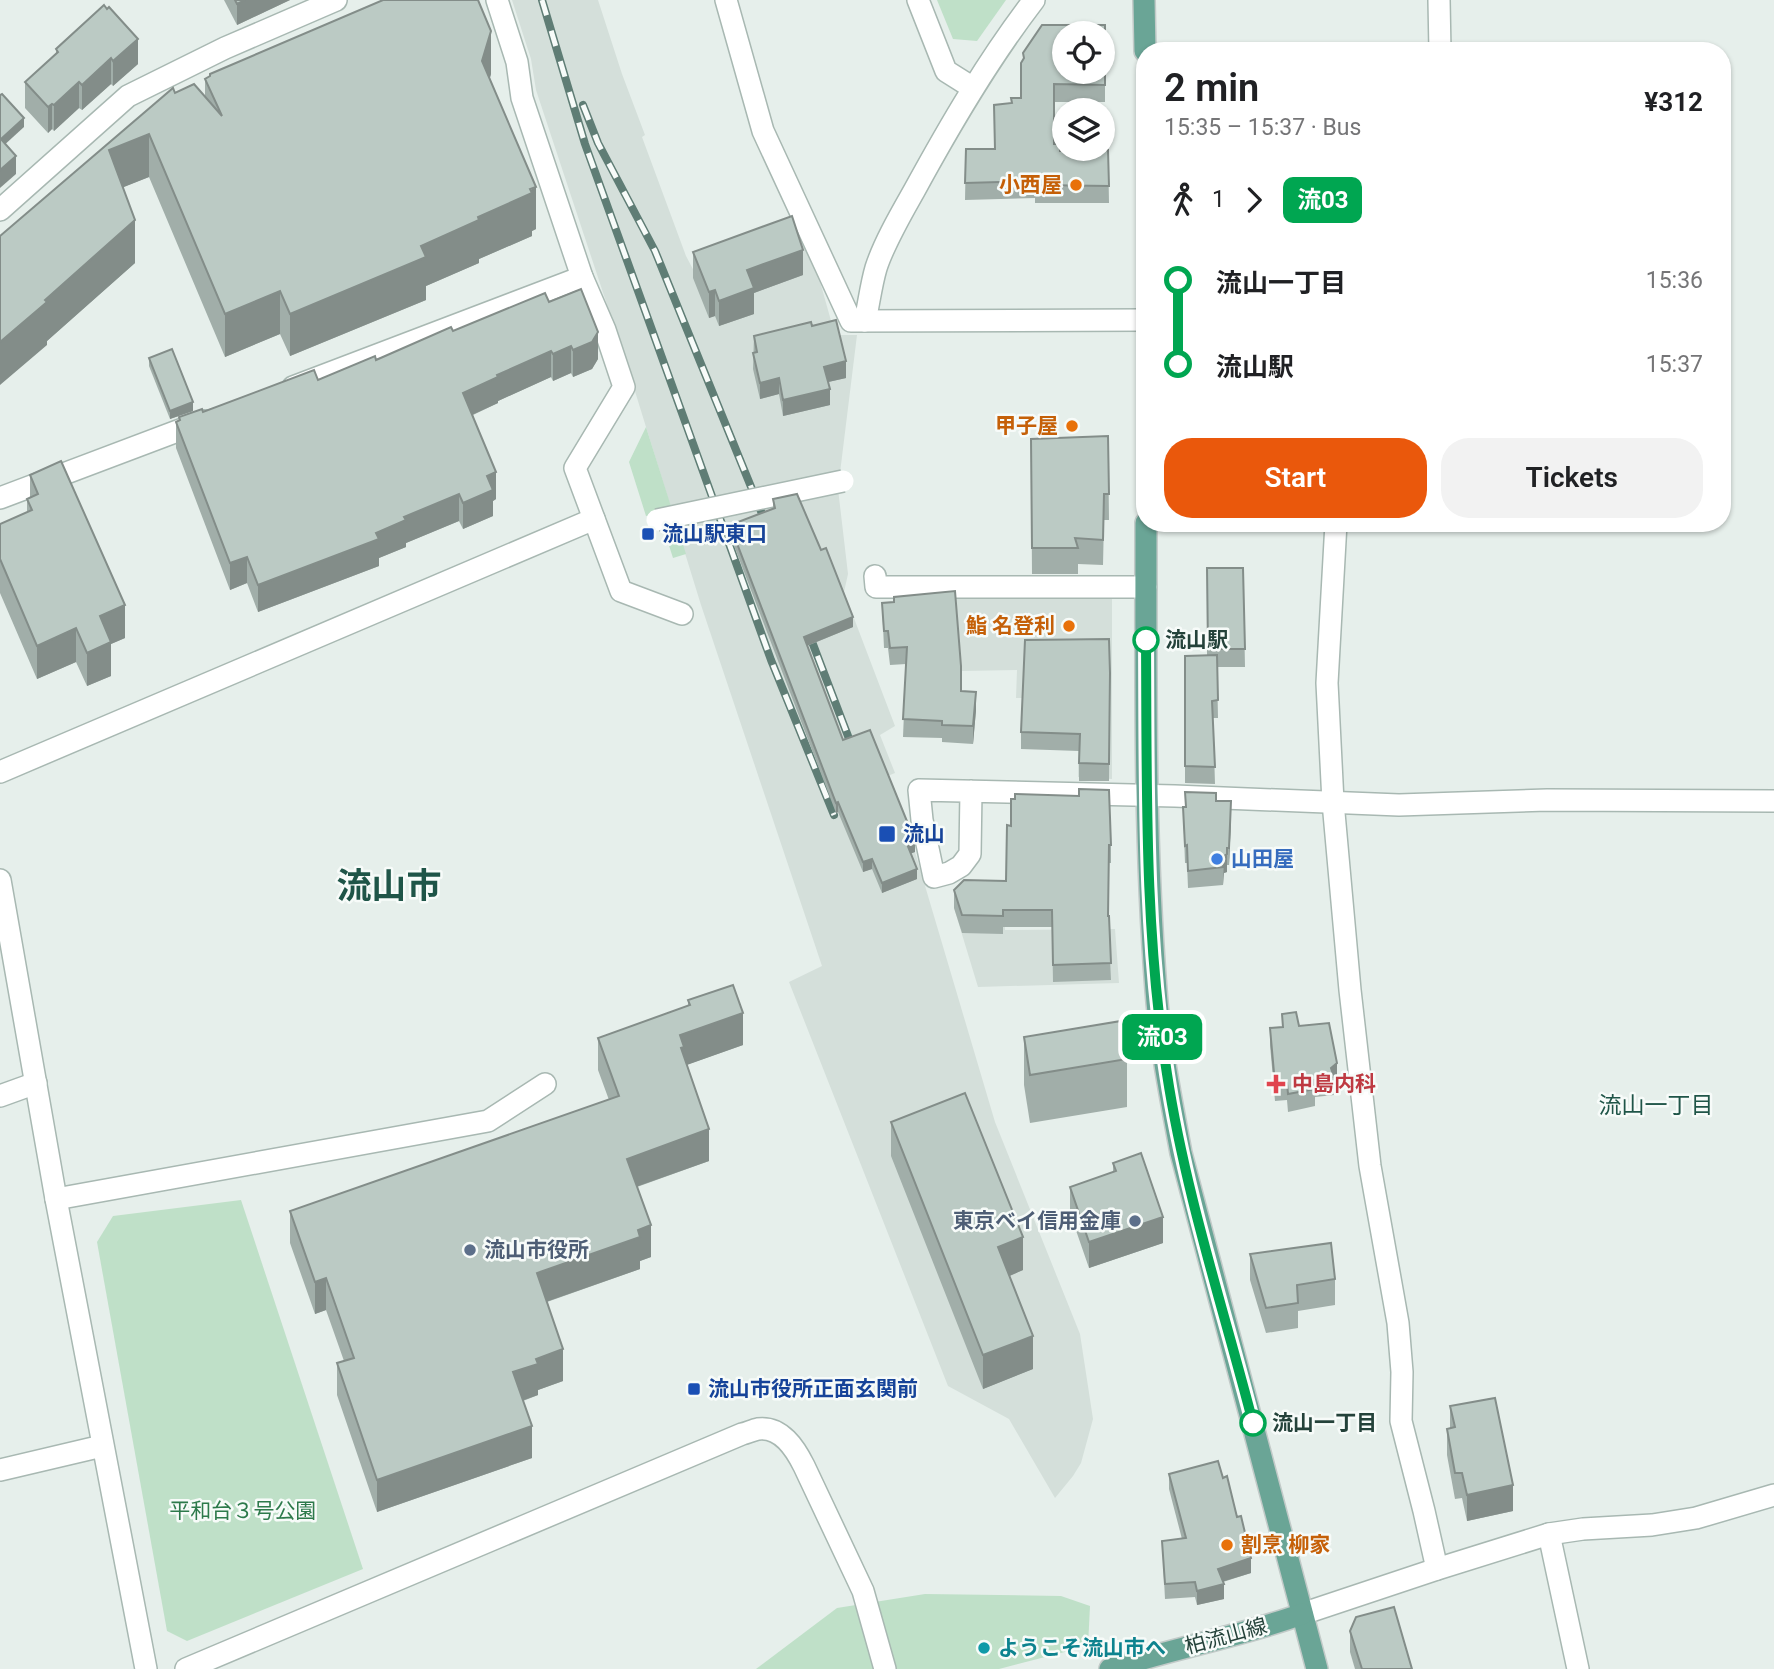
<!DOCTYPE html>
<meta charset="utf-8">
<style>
:root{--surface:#fff;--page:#f2f2f2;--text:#202124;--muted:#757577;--accent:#ea580c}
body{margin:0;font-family:Roboto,"Noto Sans JP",sans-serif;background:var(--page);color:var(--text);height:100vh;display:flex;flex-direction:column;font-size:26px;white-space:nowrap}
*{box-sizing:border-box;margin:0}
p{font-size:23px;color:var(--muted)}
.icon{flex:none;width:38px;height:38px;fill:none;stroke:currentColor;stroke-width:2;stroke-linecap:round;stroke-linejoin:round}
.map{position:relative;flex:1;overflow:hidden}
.panel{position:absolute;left:1136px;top:42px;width:595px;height:490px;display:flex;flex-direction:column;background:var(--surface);border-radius:28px;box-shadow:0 2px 5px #0004}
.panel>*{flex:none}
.badge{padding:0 14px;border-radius:10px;font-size:24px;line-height:46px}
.fabs{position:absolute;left:1052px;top:21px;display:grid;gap:14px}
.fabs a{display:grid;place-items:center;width:63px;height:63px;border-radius:50%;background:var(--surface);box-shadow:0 2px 5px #0004;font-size:35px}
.map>.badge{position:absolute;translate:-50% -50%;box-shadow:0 0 0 4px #fff}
.legs{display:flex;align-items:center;gap:10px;height:77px;padding:0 28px;font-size:23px}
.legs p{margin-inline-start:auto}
.headline{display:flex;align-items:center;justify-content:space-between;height:119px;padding:0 28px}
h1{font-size:38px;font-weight:600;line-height:52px}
.primary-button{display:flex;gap:14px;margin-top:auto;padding:14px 28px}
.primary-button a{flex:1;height:80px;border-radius:28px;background:var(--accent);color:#fff;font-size:28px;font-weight:600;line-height:80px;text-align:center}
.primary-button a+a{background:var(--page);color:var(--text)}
ul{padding:0 28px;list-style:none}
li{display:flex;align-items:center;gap:24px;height:84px;font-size:26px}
li i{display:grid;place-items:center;width:10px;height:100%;margin:0 9px;background:currentColor}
li i::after{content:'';width:18px;height:18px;margin:-9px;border:5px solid;border-radius:50%;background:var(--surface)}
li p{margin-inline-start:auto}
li:first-child i{background:linear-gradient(#0000 50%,currentColor 0)}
li:last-child i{background:linear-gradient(currentColor 50%,#0000 0)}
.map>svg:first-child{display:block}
.built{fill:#d4dfda}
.green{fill:#bfe0c8}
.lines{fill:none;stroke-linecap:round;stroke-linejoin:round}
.minor-casing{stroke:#a8b8b2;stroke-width:24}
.major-casing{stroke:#c2cac8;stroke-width:24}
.minor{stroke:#fff;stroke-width:21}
.major{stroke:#6aa596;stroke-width:21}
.rail-casing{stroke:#5f7d75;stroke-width:8}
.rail{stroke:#f7fbf9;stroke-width:5;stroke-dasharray:16;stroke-linecap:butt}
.minor-bridge-casing{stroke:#a8b8b2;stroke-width:24;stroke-linecap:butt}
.minor-bridge{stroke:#fff;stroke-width:21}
.wall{fill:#a1aea9}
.shaded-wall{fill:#838d89}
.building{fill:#bbcac4;stroke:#838d89;stroke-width:2;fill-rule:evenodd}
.line-1-casing{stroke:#fff;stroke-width:16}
.line-1{stroke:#00a651;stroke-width:10}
.food-dot{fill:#e8710a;stroke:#f7fbf9;stroke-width:2.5}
.transit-dot{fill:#1a4fb4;stroke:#f7fbf9;stroke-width:2.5}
.stop-1-dot{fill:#fff;stroke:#00a651;stroke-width:3.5}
.shop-dot{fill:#3f7fe0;stroke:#f7fbf9;stroke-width:2.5}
.health-dot{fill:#e0444e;stroke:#f7fbf9;stroke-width:2.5}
.service-dot{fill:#5c6f8a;stroke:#f7fbf9;stroke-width:2.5}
.culture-dot{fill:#0f9aa8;stroke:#f7fbf9;stroke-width:2.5}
.labels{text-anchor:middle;stroke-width:5;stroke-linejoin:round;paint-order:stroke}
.food-label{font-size:21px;font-weight:bold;fill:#c56008;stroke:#f7fbf9;text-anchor:end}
.transit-label{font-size:21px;font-weight:bold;fill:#164399;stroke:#f7fbf9;text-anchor:start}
.stop-label{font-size:21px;font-weight:bold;fill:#24423a;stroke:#f7fbf9;text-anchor:start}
.shop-label{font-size:21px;font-weight:bold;fill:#366cbe;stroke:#f7fbf9;text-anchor:start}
.health-label{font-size:21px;font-weight:bold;fill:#be3a42;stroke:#f7fbf9;text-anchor:start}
.service-label{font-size:21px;font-weight:bold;fill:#4e5e75;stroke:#f7fbf9;text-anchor:end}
.park-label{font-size:21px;fill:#2d7a4b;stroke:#f7fbf9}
.street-label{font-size:21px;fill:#24423a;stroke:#f7fbf9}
.culture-label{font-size:21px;font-weight:bold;fill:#0d838f;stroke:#f7fbf9;text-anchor:start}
.neighbourhood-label{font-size:23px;fill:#1f5548;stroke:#f7fbf9}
.town-label{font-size:35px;font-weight:bold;fill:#1f5548;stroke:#f7fbf9}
</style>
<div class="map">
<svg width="1774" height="1669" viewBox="0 0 1774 1669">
<rect width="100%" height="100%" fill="#e6efeb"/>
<g class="built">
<polygon points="512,0 598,0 622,74 645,135 642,137 686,256 695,273 798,235 819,278 835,335 857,335 838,489 848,574 844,592 895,726 880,735 895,773 885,777 915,852 995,1122 1080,1334 1093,1419 1081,1463 1073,1476 1055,1498 1009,1419 948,1386 789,982 822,966 701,605 625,359 536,90 531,59"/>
<polygon points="1112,597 1112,779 1078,777 1078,698 1016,698 1017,670 962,671 956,598"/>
<polygon points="1004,898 1005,930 1115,929 1119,983 978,987 954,908"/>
</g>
<g class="green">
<polygon points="937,0 1006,0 977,41 953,39"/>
<polygon points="646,427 686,554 673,558 664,530 667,525 664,513 646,516 629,462"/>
<polygon points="241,1200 363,1569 187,1641 167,1631 97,1242 113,1216"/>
<polygon points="925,1594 1061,1596 1090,1606 1088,1646 999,1669 756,1669 837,1608"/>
</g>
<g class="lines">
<defs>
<g id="minor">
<polyline points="497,0 517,62 522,98 582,277 605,330 624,387 575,468 621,591 682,614"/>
<polyline points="726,0 763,131 851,321 1144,320"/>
<polyline points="918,0 946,71 973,88"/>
<polyline points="1439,0 1440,51"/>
<polyline points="0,210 128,96 225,48 336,0"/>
<path d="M865 321C869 303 871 285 876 268 884 243 901 214 914 191 950 125 988 60 1034 0"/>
<polyline points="293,387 582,277"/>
<polyline points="0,498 204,421"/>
<polyline points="1336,523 1327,683 1333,802 1350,990 1370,1166 1398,1323 1402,1372 1401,1421 1424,1511 1437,1569"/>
<polyline points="875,576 876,587 1146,587"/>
<polyline points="0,772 594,519"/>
<polyline points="971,791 970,854 961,866 949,873 934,877 922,820 919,790 1175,796 1399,805 1547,800 1774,801"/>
<polyline points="0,880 56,1199 146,1669"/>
<polyline points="0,1096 36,1083"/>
<polyline points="56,1199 488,1121 545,1084"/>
<polyline points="0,1470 102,1446"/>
<polyline points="1549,1534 1578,1669"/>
<polyline points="1302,1614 1437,1569 1549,1534 1583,1529 1652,1525 1696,1518 1774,1495"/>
<path d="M186 1669 742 1434C747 1433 753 1430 758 1429 781 1426 795 1448 804 1466L863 1591 885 1669"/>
</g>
<g id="major">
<polyline points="1144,0 1145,51"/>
<path d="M1146 523C1146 679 1144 835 1156 990 1160 1045 1171 1099 1181 1153L1317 1669"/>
<path d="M1110 1669C1173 1648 1239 1637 1302 1614"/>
</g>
</defs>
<use href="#minor" class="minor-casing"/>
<use href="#major" class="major-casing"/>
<use href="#minor" class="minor"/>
<use href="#major" class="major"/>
<defs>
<g id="rail">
<polyline points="542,0 585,144 771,660 834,815"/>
<polyline points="583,105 598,143 655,251 769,531"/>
<polyline points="806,626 856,757"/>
</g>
</defs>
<use href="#rail" class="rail-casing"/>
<use href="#rail" class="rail"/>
<defs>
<polyline id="minor-bridge" points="657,520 843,481"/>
</defs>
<use href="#minor-bridge" class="minor-bridge-casing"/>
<use href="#minor-bridge" class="minor-bridge"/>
</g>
<g class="wall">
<polygon points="224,0 290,0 237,25"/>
<polygon points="104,5 138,64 113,86 111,84 82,110 79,108 54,131 52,129 48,133 25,108 25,82 56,54 56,49"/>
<polygon points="1105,25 1105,102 1054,102 1054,144 1060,151 1108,150 1109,203 1035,203 1035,198 965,200 966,149 994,149 1011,103 1011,98 1021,98"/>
<polygon points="210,74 491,74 490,78 536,229 532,231 532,236 479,259 479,263 426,286 426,300 290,356 280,334 225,357 149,177 123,187 135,263 47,341 47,345 0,236 175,93 205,96 205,79 210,76"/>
<polygon points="693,252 803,275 754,293 754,314 719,326 715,316 709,318 693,278"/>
<polygon points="549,302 598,359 592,369 573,377 571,373 553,381 551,377 498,401 498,403 473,415 496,499 493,501 493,516 463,529 459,521 406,543 406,547 379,558 379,566 258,612 247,583 230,590 176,448 176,422 179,421 179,417 318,380 453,331"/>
<polygon points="812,326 846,378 828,382 830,405 783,416 779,394 760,399 753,369 754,336"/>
<polygon points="149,358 193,411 170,419 149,366"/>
<polygon points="1108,436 1109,520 1104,520 1103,565 1078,564 1078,574 1032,574 1031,439"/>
<polygon points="30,475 125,638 111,644 111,676 87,686 76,662 37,679 0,593 0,524 27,512 27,499 30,498"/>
<polygon points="773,499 853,627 807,646 843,740 915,852 910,853 917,879 882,893 872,869 863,872 838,812 836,813 730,535 730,525 773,509"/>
<polygon points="1196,523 1224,523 1224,528 1196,530"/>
<polygon points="1207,568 1243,568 1245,667 1217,667 1218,718 1213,718 1215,784 1185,783 1185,656 1207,655"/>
<polygon points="882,603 961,691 976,710 973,744 942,742 942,738 903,737 906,664 890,665 888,648 884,648"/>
<polygon points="1110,673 1109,781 1079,781 1079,751 1021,749 1021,732"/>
<polygon points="1216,801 1231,819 1229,865 1227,865 1227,872 1224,873 1223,885 1188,888 1187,863 1185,863 1183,807"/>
<polygon points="1011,826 1111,845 1111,863 1109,863 1108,916 1111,980 1053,982 1052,927 1003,927 1003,934 962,933 954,908 954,890 1006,881"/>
<polygon points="688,1000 743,1045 686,1065 709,1161 637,1187 651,1257 640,1261 640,1269 547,1302 563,1381 538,1390 538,1395 523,1401 532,1458 377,1512 337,1395 337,1363 344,1361 326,1310 315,1314 290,1243 290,1211 609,1100 598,1070 598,1038 688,1006"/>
<polygon points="1282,1014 1299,1026 1337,1081 1334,1084 1334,1095 1315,1097 1315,1106 1288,1112 1287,1100 1275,1101 1270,1045 1270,1028 1282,1027"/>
<polygon points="1024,1037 1127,1059 1127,1107 1030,1123 1024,1085"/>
<polygon points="891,1122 1023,1270 1009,1276 1033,1369 983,1389 891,1156"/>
<polygon points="1113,1163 1163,1243 1089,1268 1070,1213 1070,1187 1113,1172"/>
<polygon points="1250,1254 1335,1279 1335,1305 1298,1311 1298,1328 1266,1333 1250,1280"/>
<polygon points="1450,1406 1513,1511 1467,1521 1462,1498 1455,1499 1447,1455 1447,1429 1450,1429"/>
<polygon points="1169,1474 1237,1517 1251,1573 1223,1582 1224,1599 1197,1605 1195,1597 1165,1599 1162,1541 1182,1539 1169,1489"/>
<polygon points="1350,1631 1412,1669 1355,1669 1350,1652"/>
</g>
<g class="shaded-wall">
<polygon points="245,0 290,0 237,25 237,4"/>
<polygon points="491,31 491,74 482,103 482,61"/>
<polygon points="138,39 138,64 113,86 113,61"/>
<polygon points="111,58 111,84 82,110 82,85"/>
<polygon points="79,82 79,108 54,131 54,105"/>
<polygon points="52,104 52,129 48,133 48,107"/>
<polygon points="24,118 24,127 1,148 1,139"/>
<polygon points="149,134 149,177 109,193 109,150"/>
<polygon points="16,156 16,174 0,188 0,170"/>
<polygon points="536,187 536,229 532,231 532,236 479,259 479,263 426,286 426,300 290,356 290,314"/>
<polygon points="135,220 135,263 47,341 47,345 0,385 0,342 45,300"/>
<polygon points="803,250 803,275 754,293 754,314 719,326 719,301 747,270"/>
<polygon points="715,290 715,316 709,318 709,292"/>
<polygon points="280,291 280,334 225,357 225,314"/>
<polygon points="598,332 598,359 592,369 573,377 573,350"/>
<polygon points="571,346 571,373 553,381 553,354"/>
<polygon points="551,351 551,377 498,401 498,403 463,419 463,393 497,375"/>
<polygon points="846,361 846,378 824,383 824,367"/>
<polygon points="779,378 779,394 760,399 760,383"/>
<polygon points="830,389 830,405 783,416 783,400"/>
<polygon points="193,402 193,411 170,419 170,411"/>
<polygon points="496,472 496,499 493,501 493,516 463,529 463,503 487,476"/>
<polygon points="459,494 459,521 406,543 406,547 379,558 379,566 258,612 258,585 376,533 404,517"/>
<polygon points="247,557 247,583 230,590 230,563"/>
<polygon points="125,605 125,638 111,644 111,676 87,686 87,653 100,616"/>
<polygon points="853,617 853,627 804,647 804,637"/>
<polygon points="76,628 76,662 37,679 37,646"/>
<polygon points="976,692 976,710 973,744 973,726"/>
<polygon points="1231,801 1231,819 1229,865 1229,848"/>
<polygon points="838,802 838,812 836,813 836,803"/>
<polygon points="915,841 915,852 907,855 907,844"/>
<polygon points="1227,854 1227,872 1224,873 1223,885 1224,856"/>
<polygon points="872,859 872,869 863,872 863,862"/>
<polygon points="917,869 917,879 882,893 882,883"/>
<polygon points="743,1013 743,1045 684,1066 681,1080 680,1035"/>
<polygon points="1337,1063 1337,1081 1334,1084 1334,1077 1331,1068"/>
<polygon points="709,1129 709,1161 627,1190 627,1159"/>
<polygon points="1163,1217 1163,1243 1089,1268 1089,1242"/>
<polygon points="651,1225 651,1257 640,1261 640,1269 537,1305 537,1273"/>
<polygon points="1023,1237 1023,1270 998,1281 998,1247"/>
<polygon points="326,1278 326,1310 315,1314 315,1282"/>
<polygon points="1033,1336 1033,1369 983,1389 983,1355"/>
<polygon points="563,1349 563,1381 538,1390 538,1395 513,1404 513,1372 536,1359"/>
<polygon points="532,1426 532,1458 377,1512 377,1480"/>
<polygon points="1513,1485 1513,1511 1467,1521 1467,1495"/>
<polygon points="1251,1558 1251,1573 1218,1583 1218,1569"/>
<polygon points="1224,1584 1224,1599 1197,1605 1197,1591"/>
</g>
<g class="building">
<polygon points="235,0 245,0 237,4"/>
<polygon points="383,0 478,0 491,31 482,61 536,187 530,189 532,193 478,217 479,220 421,246 426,257 290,314 280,291 225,314 149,134 109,150 135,220 45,300 47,302 0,342 0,236 173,88 175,93 194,84 222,116 205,79 210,76 210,74"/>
<polygon points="104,5 107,9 109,7 138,39 113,61 111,58 82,85 79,82 54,105 52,104 48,107 25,82 58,52 56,49"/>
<path d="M1042 25H1105V85L1054 84V144H1060V151L1108 150 1109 186 1035 185V181L965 183 966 149H995L994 105 1012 103 1011 98H1021V63L1024 58 1023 53ZM1064 33H1102V72H1064Z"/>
<polygon points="2,94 24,118 1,139 0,138 0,95"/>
<polygon points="0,138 16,156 0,170"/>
<polygon points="792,216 803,250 747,270 754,288 719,301 715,290 709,292 693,252"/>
<polygon points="581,289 598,332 592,342 573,350 571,346 553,354 551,351 497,375 498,377 463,393 496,472 487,476 493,490 463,503 459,494 404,517 406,520 376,533 379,539 258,585 247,557 230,563 176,422 180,420 179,417 202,409 203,412 314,370 318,380 375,356 376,360 451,327 453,331 545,293 549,302"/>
<polygon points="836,320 846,361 824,367 830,389 783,400 779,378 760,383 753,353 757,352 754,336 811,322 812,326"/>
<polygon points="172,349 193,402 170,411 149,358"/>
<polygon points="1108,436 1109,494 1104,494 1103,540 1075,538 1078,548 1032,548 1031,439"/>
<polygon points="61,461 125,605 100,616 111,642 87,653 76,628 37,646 0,559 0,524 32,510 27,499 38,494 30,475"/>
<polygon points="797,494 821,550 826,548 853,617 804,637 843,740 870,730 915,841 907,844 917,869 882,883 872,859 863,862 838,802 836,803 730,525 775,508 773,499"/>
<polygon points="1207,568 1243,568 1245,649 1208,649"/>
<polygon points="955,591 961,666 961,691 976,692 973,726 942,725 942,721 903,719 907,647 890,648 888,631 884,631 882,603 894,602 894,597"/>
<polygon points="1109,639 1110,673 1109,764 1079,763 1080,734 1021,732 1025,640"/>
<polygon points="1217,655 1218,700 1212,701 1215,767 1185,766 1185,656"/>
<polygon points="1079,789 1109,790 1111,845 1109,845 1108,916 1109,916 1111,963 1053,965 1052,910 1003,910 1003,916 962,915 954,890 964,880 1006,881 1007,825 1011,826 1011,799 1015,799 1015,794 1079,796"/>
<polygon points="1185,792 1216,793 1216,801 1231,801 1229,848 1227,848 1227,854 1224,856 1223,867 1188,871 1187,845 1185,846 1183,807 1186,807"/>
<polygon points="733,985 743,1013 680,1035 684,1047 681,1048 709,1129 627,1159 651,1225 638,1230 640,1237 537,1273 563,1349 536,1359 538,1364 513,1372 532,1426 377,1480 337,1363 354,1358 326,1278 315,1282 290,1211 619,1096 598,1038 690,1005 688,1000"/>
<polygon points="1296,1012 1299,1026 1329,1023 1337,1063 1331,1068 1334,1077 1313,1080 1315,1089 1288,1094 1287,1083 1275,1084 1270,1028 1283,1027 1282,1014"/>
<polygon points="1121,1021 1127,1059 1030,1075 1024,1037"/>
<polygon points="965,1093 1023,1237 998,1247 1033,1336 983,1355 891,1122"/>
<polygon points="1141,1153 1163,1217 1089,1242 1070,1187 1116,1171 1113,1163"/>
<polygon points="1331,1243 1335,1279 1297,1285 1298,1303 1266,1308 1250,1254"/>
<polygon points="1495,1398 1513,1485 1467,1495 1462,1473 1455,1473 1447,1429 1455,1427 1450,1406"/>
<polygon points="1218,1461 1223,1478 1227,1476 1237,1517 1241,1516 1251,1558 1218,1569 1224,1584 1197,1591 1195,1582 1165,1584 1162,1541 1186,1538 1169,1474"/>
<polygon points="1394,1607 1412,1669 1362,1669 1350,1631 1356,1617"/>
</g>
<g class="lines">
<defs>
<path id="line-1" d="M1146 640C1147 785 1144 931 1167 1074 1185 1192 1223 1307 1253 1423"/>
</defs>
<use href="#line-1" class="line-1-casing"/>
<use href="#line-1" class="line-1"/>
</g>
<g class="food-dot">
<circle cx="1076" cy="185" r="7"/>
<circle cx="1072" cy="426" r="7"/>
<circle cx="1069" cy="626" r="7"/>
<circle cx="1227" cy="1545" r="7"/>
</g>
<g class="transit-dot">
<rect x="641" y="527" width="14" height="14" rx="3.5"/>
<rect x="878" y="825" width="18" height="18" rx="3.5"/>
<rect x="687" y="1382" width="14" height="14" rx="3.5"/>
</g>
<g class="stop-1-dot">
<circle cx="1146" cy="640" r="12"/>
<circle cx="1253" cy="1423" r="12"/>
</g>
<circle class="shop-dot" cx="1217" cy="859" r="7"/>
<path class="health-dot" d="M1272.5 1073.5h7v7h7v7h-7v7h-7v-7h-7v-7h7z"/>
<g class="service-dot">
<circle cx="1135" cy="1221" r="7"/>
<circle cx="470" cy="1250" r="7"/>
</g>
<circle class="culture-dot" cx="984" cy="1648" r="7"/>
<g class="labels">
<g class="food-label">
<text x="1062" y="192">小西屋</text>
<text x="1058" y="433">甲子屋</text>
<text x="1055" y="633">鮨 名登利</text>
<text x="1241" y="1552" text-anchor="start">割烹 柳家</text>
</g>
<g class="transit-label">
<text x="662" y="541">流山駅東口</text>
<text x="903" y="841">流山</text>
<text x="708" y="1396">流山市役所正面玄関前</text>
</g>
<g class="stop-label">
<text x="1165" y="647">流山駅</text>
<text x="1272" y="1430">流山一丁目</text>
</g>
<g class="shop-label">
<text x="1231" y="866">山田屋</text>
</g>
<g class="health-label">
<text x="1292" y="1091">中島内科</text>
</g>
<g class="service-label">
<text x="1121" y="1228">東京ベイ信用金庫</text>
<text x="484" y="1257" text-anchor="start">流山市役所</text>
</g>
<g class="park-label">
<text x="243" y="1518">平和台３号公園</text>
</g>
<g class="street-label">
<text transform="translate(1226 1636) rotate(-15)" y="7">柏流山線</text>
</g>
<g class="culture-label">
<text x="998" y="1655">ようこそ流山市へ</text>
</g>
<g class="neighbourhood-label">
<text x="1656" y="1113">流山一丁目</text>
</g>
<g class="town-label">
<text x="389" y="898">流山市</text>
</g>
</g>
</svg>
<div class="fabs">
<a><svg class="icon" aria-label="locate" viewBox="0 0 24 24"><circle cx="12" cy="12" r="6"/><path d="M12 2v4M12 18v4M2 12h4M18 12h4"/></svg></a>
<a><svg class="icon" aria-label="layers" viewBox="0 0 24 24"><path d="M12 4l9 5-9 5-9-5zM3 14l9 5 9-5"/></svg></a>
</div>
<b class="badge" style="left:1162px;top:1037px;background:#00a651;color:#fff">流03</b>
<section class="panel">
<div class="headline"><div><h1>2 min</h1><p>15:35 – 15:37 · Bus</p></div><b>¥312</b></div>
<div class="legs"><svg class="icon" aria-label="walk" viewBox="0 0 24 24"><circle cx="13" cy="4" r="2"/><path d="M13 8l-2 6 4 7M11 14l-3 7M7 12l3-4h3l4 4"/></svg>1<svg class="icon" aria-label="forward" viewBox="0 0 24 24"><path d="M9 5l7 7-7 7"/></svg><b class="badge" style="background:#00a651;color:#fff">流03</b></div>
<ul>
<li><i style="color:#00a651"></i><b>流山一丁目</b><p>15:36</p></li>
<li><i style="color:#00a651"></i><b>流山駅</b><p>15:37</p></li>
</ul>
<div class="primary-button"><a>Start</a><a>Tickets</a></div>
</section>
</div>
